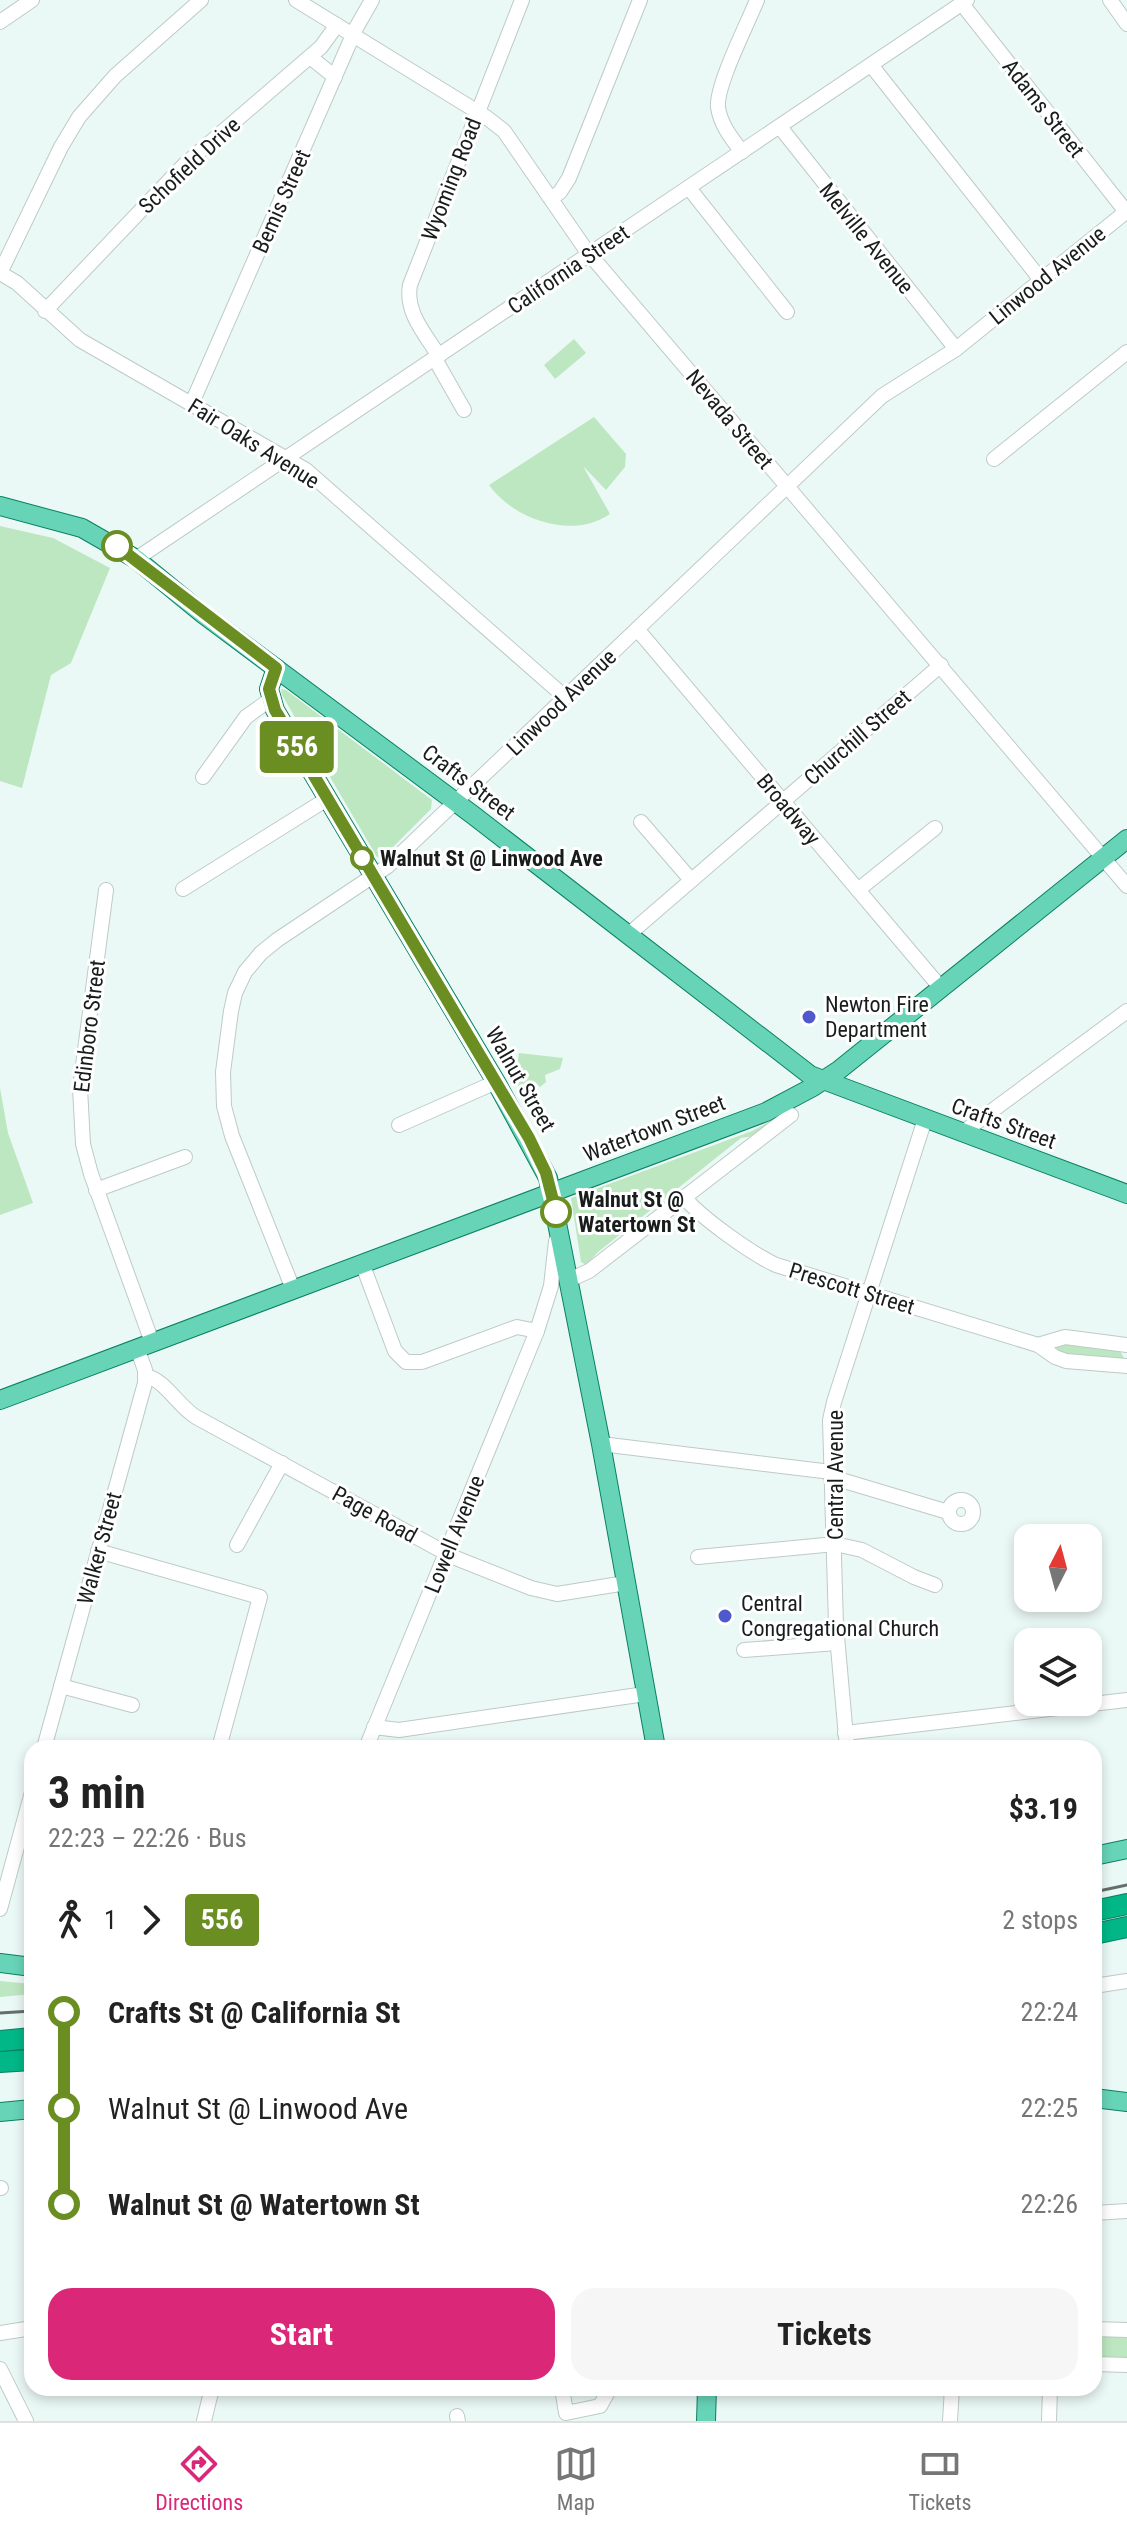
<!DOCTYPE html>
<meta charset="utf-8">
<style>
:root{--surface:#fff;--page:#f6f6f6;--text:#222;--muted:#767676;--line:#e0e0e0;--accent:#db2777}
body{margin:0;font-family:"Roboto Condensed",sans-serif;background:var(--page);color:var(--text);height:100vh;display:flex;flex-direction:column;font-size:30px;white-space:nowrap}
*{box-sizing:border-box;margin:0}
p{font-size:26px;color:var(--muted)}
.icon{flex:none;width:44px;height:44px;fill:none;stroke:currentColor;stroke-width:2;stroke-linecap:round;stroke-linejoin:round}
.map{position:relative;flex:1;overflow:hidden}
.sheet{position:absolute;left:24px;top:1740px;width:1078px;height:656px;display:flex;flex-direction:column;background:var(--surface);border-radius:24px;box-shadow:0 4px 12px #0003}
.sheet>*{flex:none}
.badge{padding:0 16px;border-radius:6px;font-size:28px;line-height:52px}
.needle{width:52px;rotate:6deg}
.controls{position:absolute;left:1014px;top:1524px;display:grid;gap:16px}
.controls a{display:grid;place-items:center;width:88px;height:88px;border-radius:16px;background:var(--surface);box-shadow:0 4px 12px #0003;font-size:40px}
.map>.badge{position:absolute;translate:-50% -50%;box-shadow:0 0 0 4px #fff}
.legs{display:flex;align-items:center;gap:12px;height:88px;padding:0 24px;font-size:26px}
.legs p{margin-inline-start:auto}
.summary{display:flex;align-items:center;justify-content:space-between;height:136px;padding:0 24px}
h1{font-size:44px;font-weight:700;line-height:60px}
.action{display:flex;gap:16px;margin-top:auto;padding:16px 24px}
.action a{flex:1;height:92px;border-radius:24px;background:var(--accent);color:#fff;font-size:32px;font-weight:700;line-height:92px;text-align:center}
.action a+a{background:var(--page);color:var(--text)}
ul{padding:0 24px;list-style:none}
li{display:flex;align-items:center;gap:28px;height:96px;font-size:30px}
li i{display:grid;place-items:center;width:12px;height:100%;margin:0 10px;background:currentColor}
li i::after{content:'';width:20px;height:20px;margin:-10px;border:6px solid;border-radius:50%;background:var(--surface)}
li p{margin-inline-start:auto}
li:first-child i{background:linear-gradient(#0000 50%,currentColor 0)}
li:last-child i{background:linear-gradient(currentColor 50%,#0000 0)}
.menu{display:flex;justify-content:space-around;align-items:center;height:112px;border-top:2px solid var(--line);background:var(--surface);font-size:22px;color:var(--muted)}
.menu a{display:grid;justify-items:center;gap:4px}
.menu .active{color:var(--accent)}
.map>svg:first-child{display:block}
.green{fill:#bde7c1}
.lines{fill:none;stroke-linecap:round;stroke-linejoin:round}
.minor-casing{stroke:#bdcac8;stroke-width:16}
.major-casing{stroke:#0a8162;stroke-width:20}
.highway-casing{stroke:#0a8162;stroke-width:22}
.minor{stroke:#fff;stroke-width:14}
.major{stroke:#67d4b7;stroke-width:18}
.highway{stroke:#02b787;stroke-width:20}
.rail{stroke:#666e6c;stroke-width:3}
.line-1-casing{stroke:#fff;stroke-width:18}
.line-1{stroke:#6b8e23;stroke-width:12}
.stop-1-dot{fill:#fff;stroke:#6b8e23;stroke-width:4}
.poi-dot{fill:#5058ce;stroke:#fff;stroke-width:3}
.labels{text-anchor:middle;stroke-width:6;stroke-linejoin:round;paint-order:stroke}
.street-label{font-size:22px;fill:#181d1c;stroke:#fff}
.stop-label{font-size:22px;font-weight:bold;fill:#181d1c;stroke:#fff;text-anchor:start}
.poi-label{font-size:22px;fill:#181d1c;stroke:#fff;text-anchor:start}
</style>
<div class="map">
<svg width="1127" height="2421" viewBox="0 0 1127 2421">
<rect width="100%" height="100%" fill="#ebf9f6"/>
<g class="green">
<polygon points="574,339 586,353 555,379 544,365"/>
<path d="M594 417 626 454 625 467 606 490 583 466 610 514C573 540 514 520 489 485Z"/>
<polygon points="0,526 53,538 110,568 71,663 51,675 22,788 0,781"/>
<polygon points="281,689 286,690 432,800 431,809 383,857 377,857 282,695"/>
<polygon points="519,1053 563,1058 560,1069 545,1075 546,1082 540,1087 535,1082 524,1091 518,1087 516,1073"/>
<polygon points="0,1088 8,1133 33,1203 0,1215"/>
<polygon points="785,1113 754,1136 741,1138 598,1252 586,1265 581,1262 571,1198 752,1131"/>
<polygon points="1062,1343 1120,1351 1124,1358 1123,1360 1060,1354 1056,1347"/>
<polygon points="0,1981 32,1984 32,1994 0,1997"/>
<polygon points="1094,2329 1127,2330 1127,2365 1094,2364"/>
</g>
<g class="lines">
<defs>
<g id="minor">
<polyline points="201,0 115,76 79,117 61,147 0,273 17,283 80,340 306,470 565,697"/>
<polyline points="296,0 486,117 504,131 586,250 1127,886"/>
<polyline points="1110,0 1127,24"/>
<polyline points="962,4 1127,213"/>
<polyline points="0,22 32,0"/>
<polyline points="310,57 335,77"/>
<polyline points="871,65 1041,280"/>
<polyline points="780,127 956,349"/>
<path d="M742 152C732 139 720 124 718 107 716 85 748 23 757 0"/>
<polyline points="689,188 787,312"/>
<polyline points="551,199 560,192 569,178 640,0"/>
<polyline points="45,311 184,165 321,47 337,25"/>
<path d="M439 356C425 334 405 312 410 285L522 0"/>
<polyline points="435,359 464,410"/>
<polyline points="192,403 356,28 372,0"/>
<polyline points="994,459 1127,352"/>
<polyline points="136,559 967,0"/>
<polyline points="637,629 941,988"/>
<polyline points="203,777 246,717 271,699"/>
<polyline points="641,822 691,880"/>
<polyline points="183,889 327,799"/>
<polyline points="106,890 80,1088 83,1144 91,1174 152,1342"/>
<polyline points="858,890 935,828"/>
<polyline points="628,935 941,665"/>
<polyline points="399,1125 496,1082"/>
<polyline points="962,1133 1127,1011"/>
<polyline points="96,1190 185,1157"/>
<path d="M684 1197C700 1217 752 1254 776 1265L1038 1345 1055 1357 1066 1361 1127 1366"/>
<polyline points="362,1263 395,1351 406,1362 422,1362 517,1327 537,1331"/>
<polyline points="569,1280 589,1271 791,1115"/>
<polyline points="293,1289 232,1136 224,1106 223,1072 231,1011 235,993 245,972 261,953 277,940 388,866 882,396 956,349 1127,211"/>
<polyline points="1038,1345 1065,1337 1127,1345"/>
<path d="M146 1376C165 1380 178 1406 196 1417L453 1557 531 1588 557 1594 626 1583"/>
<polyline points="601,1444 831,1472"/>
<polyline points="831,1477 948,1512"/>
<circle cx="961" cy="1512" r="12"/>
<polyline points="237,1545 282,1463"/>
<polyline points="98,1551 260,1597 219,1748"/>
<polyline points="698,1557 835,1544 862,1550 914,1577 935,1585"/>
<polyline points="744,1650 837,1643"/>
<polyline points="61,1686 132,1705"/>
<polyline points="374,1727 399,1730 645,1694"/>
<polyline points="845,1733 1127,1700"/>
<polyline points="44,1748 145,1383 145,1370 137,1348"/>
<polyline points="366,1748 537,1331 551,1286 556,1241"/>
<polyline points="847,1748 836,1625 830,1420 834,1402 925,1119"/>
<polyline points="0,1909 32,1792"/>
<polyline points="1094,1986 1127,1981"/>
<polyline points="0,2188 1,2188"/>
<polyline points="1094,2213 1127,2211"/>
<polyline points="1094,2329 1127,2330"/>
<polyline points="0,2333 32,2328"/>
<polyline points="1094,2364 1127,2365"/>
<polyline points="0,2369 26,2421"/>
<polyline points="562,2388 566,2413 600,2406 610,2388"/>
<polyline points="457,2416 458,2421"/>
<polyline points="204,2421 212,2388"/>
<polyline points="950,2421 952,2388"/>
<polyline points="1049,2421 1050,2388"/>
</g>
<g id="major">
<polyline points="0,506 82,528 136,559 203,614 473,815 810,1075 1127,1194"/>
<polyline points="276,668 269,689 275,710 496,1082 548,1178 601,1444 656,1748"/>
<polyline points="0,1400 766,1112 813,1087 839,1070 1127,839"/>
<polyline points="1094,1856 1127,1849"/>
<polyline points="0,1963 32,1967"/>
<polyline points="1094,2098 1127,2102"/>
<polyline points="0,2112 32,2109"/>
<polyline points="706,2421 707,2388"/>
</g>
<g id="highway">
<polyline points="1094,1911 1127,1904"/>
<polyline points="1094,1934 1127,1927"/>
<polyline points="0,2041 32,2038"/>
<polyline points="0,2062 32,2060"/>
</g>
</defs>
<use href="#minor" class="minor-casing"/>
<use href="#major" class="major-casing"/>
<use href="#highway" class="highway-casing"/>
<use href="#minor" class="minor"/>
<use href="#major" class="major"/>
<use href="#highway" class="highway"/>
<g class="rail">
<polyline points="1094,1892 1127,1885"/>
<polyline points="0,2013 32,2011"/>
</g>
</g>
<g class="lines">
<defs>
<polyline id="line-1" points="117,546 276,668 269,689 275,710 529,1138 546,1173 556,1212"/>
</defs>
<use href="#line-1" class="line-1-casing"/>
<use href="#line-1" class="line-1"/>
</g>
<g class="stop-1-dot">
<circle cx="117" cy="546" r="14"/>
<circle cx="362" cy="858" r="10"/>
<circle cx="556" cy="1212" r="14"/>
</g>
<g class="poi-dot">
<circle cx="809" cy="1017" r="8"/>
<circle cx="725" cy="1616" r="8"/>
</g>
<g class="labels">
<g class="street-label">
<text transform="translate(1044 108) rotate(52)" y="8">Adams Street</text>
<text transform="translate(189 165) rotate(-43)" y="8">Schofield Drive</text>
<text transform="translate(451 179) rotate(-69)" y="8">Wyoming Road</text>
<text transform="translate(281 201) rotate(-66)" y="8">Bemis Street</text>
<text transform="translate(867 238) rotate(51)" y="8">Melville Avenue</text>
<text transform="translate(568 269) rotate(-34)" y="8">California Street</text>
<text transform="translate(1047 275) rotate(-39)" y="8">Linwood Avenue</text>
<text transform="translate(730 419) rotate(50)" y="8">Nevada Street</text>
<text transform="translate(254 443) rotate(32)" y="8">Fair Oaks Avenue</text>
<text transform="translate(561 702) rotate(-44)" y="8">Linwood Avenue</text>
<text transform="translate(857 737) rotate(-41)" y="8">Churchill Street</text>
<text transform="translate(469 782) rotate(37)" y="8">Crafts Street</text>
<text transform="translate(789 809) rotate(50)" y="8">Broadway</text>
<text transform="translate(89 1026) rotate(-83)" y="8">Edinboro Street</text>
<text transform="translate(521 1079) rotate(60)" y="8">Walnut Street</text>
<text transform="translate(1004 1123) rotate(20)" y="8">Crafts Street</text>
<text transform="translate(654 1128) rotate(-21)" y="8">Watertown Street</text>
<text transform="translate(852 1288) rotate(17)" y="8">Prescott Street</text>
<text transform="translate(835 1475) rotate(-90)" y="8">Central Avenue</text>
<text transform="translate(375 1514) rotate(29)" y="8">Page Road</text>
<text transform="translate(454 1534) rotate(-68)" y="8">Lowell Avenue</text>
<text transform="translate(99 1548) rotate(-75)" y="8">Walker Street</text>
</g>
<g class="stop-label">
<text x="380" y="866">Walnut St @ Linwood Ave</text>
<text x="578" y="1207">Walnut St @<tspan x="578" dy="25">Watertown St</tspan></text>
</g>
<g class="poi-label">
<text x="825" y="1012">Newton Fire<tspan x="825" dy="25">Department</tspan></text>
<text x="741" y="1611">Central<tspan x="741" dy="25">Congregational Church</tspan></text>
</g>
</g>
</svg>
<div class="controls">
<a><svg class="needle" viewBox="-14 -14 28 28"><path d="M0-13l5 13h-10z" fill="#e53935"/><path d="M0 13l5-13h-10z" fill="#767676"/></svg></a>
<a><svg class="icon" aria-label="layers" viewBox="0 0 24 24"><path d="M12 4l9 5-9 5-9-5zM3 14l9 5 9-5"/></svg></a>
</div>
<b class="badge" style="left:297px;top:747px;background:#6b8e23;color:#fff">556</b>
<section class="sheet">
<div class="summary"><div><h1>3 min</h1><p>22:23 – 22:26 · Bus</p></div><b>$3.19</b></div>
<div class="legs"><svg class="icon" aria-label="walk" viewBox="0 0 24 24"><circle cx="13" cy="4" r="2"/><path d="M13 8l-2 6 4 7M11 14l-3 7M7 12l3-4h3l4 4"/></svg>1<svg class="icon" aria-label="forward" viewBox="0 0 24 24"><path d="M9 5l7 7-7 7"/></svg><b class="badge" style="background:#6b8e23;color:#fff">556</b><p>2 stops</p></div>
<ul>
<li><i style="color:#6b8e23"></i><b>Crafts St @ California St</b><p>22:24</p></li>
<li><i style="color:#6b8e23"></i><span>Walnut St @ Linwood Ave</span><p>22:25</p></li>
<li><i style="color:#6b8e23"></i><b>Walnut St @ Watertown St</b><p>22:26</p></li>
</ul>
<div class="action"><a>Start</a><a>Tickets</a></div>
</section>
</div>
<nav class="menu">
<a class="active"><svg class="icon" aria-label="directions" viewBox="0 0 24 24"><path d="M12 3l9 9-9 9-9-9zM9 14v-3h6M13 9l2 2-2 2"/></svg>Directions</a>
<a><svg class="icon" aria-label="map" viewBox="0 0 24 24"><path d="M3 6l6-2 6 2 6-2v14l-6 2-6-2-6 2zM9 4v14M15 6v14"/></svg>Map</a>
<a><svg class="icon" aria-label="tickets" viewBox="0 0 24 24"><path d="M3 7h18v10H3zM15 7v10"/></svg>Tickets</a>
</nav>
